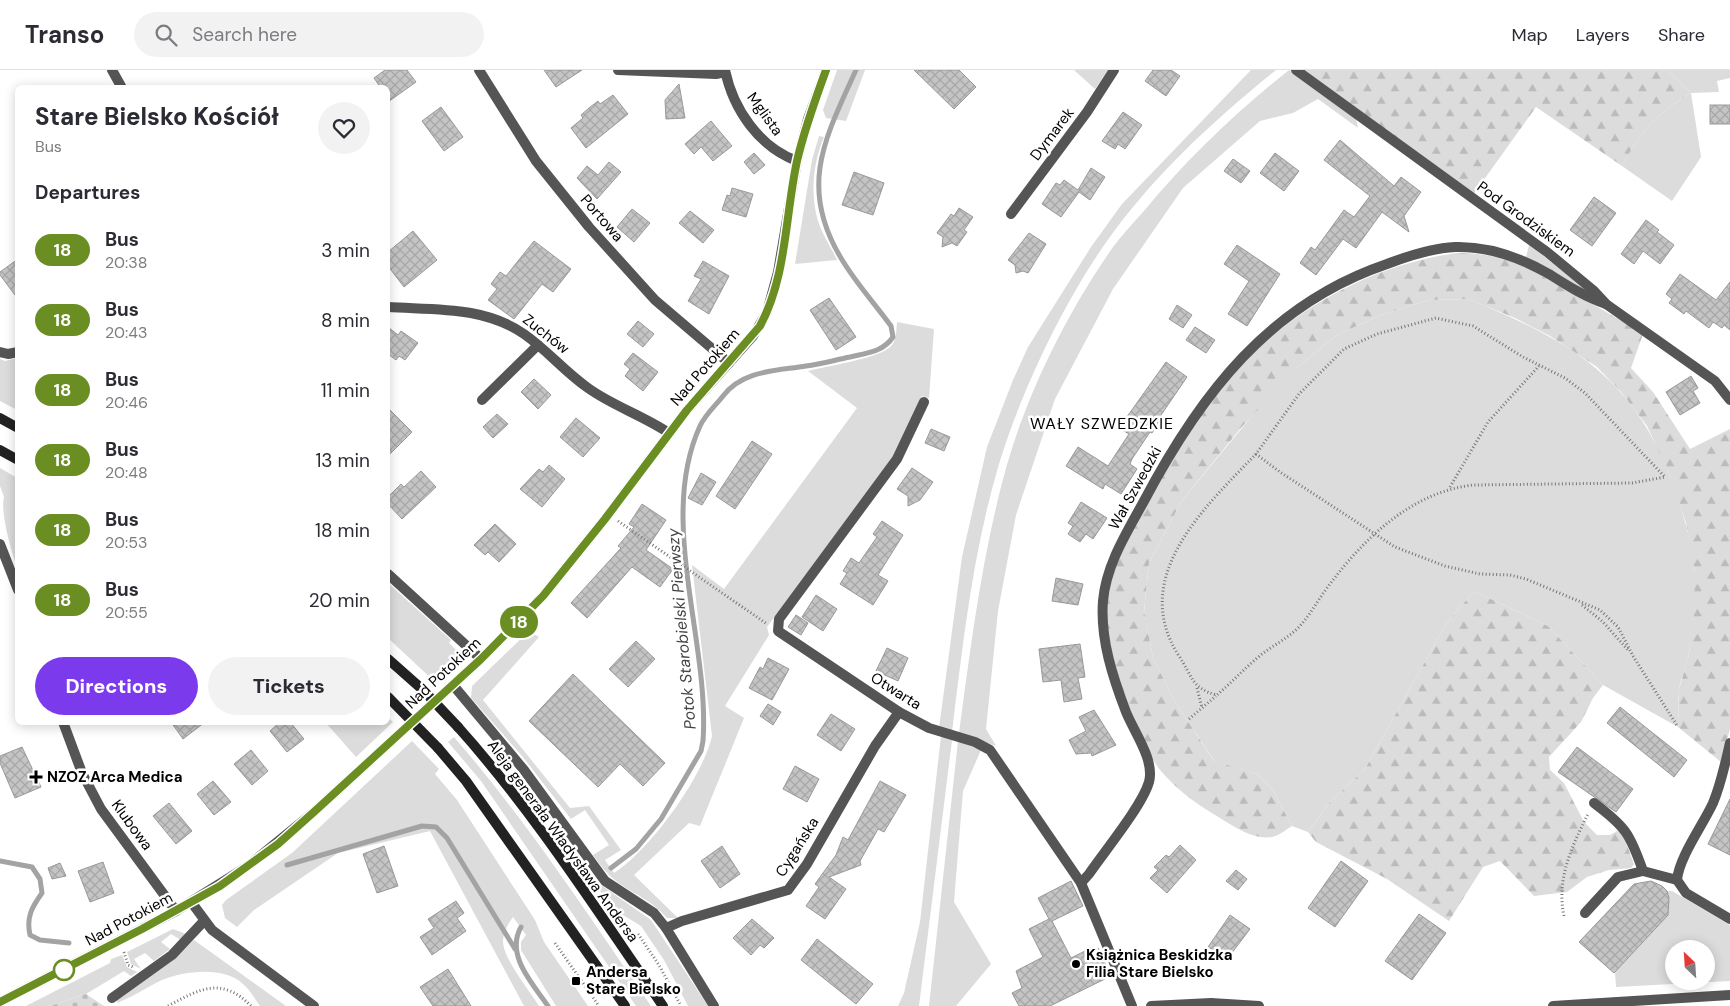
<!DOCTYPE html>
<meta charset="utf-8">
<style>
:root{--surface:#fff;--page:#f2f2f3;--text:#2b2b33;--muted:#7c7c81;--line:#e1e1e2;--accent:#7c3aed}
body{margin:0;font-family:"DM Sans",sans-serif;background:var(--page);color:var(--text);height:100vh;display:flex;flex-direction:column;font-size:19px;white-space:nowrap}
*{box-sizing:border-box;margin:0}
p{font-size:16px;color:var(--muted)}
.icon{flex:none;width:28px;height:28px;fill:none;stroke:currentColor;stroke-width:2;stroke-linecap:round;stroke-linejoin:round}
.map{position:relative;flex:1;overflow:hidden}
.drawer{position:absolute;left:15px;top:15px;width:375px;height:640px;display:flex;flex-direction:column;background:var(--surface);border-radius:8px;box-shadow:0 2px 12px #0003}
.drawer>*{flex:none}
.badge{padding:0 10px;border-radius:16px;font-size:18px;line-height:32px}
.needle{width:32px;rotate:335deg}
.buttons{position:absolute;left:1665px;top:870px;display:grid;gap:10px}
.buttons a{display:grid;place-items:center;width:50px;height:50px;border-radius:50%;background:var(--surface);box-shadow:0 2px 12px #0003;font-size:25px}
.map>.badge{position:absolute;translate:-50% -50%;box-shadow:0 0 0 2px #fff}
h2{padding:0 20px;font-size:19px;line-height:45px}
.round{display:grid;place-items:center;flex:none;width:52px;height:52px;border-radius:26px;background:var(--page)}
.overview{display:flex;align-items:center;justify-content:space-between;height:85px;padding:0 20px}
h1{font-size:24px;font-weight:800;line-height:38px}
.action{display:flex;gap:10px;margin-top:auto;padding:10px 20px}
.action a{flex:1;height:58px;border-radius:30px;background:var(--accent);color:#fff;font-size:20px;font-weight:800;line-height:58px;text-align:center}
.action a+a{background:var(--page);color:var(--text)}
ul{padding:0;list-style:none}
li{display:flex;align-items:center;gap:15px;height:70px;padding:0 20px}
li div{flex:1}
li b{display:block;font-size:19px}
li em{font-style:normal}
li .badge{min-width:55px;font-weight:700;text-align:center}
header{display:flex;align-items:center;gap:30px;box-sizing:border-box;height:70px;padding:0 25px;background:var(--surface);border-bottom:1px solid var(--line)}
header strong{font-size:24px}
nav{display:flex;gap:28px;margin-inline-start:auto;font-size:18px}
.search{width:350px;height:45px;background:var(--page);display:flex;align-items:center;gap:12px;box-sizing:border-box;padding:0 18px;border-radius:28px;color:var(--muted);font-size:19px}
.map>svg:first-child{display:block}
.grass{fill:#dcdcdc;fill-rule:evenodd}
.forest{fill:url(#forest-firs)}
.cemetery{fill:url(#cemetery-stones)}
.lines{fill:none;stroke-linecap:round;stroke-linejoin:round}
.stream{stroke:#a3a3a3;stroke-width:5}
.building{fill:url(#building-cross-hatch);stroke:#999}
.path{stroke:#777;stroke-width:3;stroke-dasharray:1 2.5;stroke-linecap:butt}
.service{stroke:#555;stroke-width:10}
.minor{stroke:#555;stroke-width:10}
.tertiary{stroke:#555;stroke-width:10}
.secondary{stroke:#222;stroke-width:10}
.secondary-bridge{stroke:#222;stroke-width:10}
.line-casing{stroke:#fff;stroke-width:11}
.line{stroke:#6b8e23;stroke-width:8}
.poi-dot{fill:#000;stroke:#fff;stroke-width:2}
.stop-dot{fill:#fff;stroke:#6b8e23;stroke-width:2.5}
.labels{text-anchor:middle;stroke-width:5;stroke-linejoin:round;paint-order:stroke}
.street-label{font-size:15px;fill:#000;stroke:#fff}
.poi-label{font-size:15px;font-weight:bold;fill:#000;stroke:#fff;text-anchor:start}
.neighbourhood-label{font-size:16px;letter-spacing:1px;fill:#000;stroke:#fff}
.water-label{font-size:16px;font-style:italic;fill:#444;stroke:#fff}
</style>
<header>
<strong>Transo</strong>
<div class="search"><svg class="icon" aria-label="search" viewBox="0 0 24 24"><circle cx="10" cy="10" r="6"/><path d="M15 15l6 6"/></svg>Search here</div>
<nav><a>Map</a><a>Layers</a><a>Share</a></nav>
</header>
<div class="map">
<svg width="1730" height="936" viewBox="0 0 1730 936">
<defs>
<pattern id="forest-firs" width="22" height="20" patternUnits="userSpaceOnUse" patternTransform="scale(1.25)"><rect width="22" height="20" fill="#dcdcdc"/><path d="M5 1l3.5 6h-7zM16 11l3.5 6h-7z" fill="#bbb"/></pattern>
<pattern id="cemetery-stones" width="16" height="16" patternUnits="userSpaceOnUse" patternTransform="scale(1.25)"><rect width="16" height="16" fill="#dcdcdc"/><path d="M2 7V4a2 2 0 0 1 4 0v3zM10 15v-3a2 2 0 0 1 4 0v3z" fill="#bbb"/></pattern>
<pattern id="building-cross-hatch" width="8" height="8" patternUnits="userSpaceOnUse" patternTransform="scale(1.25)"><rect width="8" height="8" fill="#c4c4c4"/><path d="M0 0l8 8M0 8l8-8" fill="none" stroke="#a7a7a7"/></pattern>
</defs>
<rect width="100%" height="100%" fill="#fff"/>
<g class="grass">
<polygon points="837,0 865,0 846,51 826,48 823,40"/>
<polygon points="1074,0 1108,0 1095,19"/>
<path d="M1251 0H1276C1214 50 1153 106 1107 171 1063 233 1021 322 999 394 973 481 963 572 952 662L939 658 962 487 987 377 1013 310 1028 277 1091 177 1122 134Z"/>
<path d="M1289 0 1356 48 1358 58 1318 29 1293 43 1260 51 1183 118 1113 219 1055 329 1016 445 998 541 986 659 996 676 959 663C971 574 982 485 1006 398 1028 321 1067 243 1113 177 1122 165 1133 153 1143 142 1187 89 1235 43 1289 0Z"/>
<path d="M1668 0H1730V8L1717 11 1719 22 1691 23 1701 87 1672 131 1622 96C1642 60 1655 45 1691 23Z"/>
<path d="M819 66 824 67C813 93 810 124 818 151 822 164 831 177 837 190L795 194 812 90Z"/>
<polygon points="1529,175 1586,219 1586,222 1526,187"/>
<path d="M1468 229C1574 272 1637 309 1676 422 1684 448 1693 476 1695 503 1696 530 1694 557 1689 583 1687 595 1681 607 1679 619 1678 632 1679 645 1678 657L1603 615 1548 556 1474 521 1446 554 1365 699 1330 732 1308 762 1292 756 1272 719 1257 704 1215 692 1174 630 1153 588 1144 542 1149 493 1181 432 1265 330 1300 295 1337 265 1381 245 1429 230Z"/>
<path d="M897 252 934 259 929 328 922 326 893 387 767 557 769 565 725 636 744 648 700 756 689 753 634 805 678 848H667C649 828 636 826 616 811 607 804 600 795 593 785L609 775 585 740 571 749 522 686 471 628 472 616 529 561 539 567 483 630 570 738 589 736 621 780 605 790 614 803C649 781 703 707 712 666L692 495 724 519 857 338 808 301C827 296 875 289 889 278 897 272 896 261 897 252Z"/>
<polygon points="17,288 17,340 0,331 0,289 5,291"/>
<path d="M0 398 17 408V497C11 480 0 442 4 427L0 416Z"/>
<polygon points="388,513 451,570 449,573 457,581 458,590 439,611 435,612 388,568"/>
<polygon points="388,647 393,652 356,687 326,653 388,652"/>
<polygon points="941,666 952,670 919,936 898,936 904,923 920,852"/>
<path d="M454 667C527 751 588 845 651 936H636L481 711 448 672Z"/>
<path d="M412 671 439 699 435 704 457 730 535 850 544 872 588 936H556L521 880V872L526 865 513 847C508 854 503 863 503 872 504 890 529 920 539 936H524L430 761 338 783 254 840 237 857 225 848 222 835 226 830 292 783Z"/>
<polygon points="958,671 981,680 963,721 954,832 991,894 956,936 929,936"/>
<polygon points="588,802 601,815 651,850 708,936 688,936 664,890 641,856 618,842 607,832"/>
<path d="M1667 821H1672L1730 855V911L1616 917 1615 902 1666 843 1669 835ZM1674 879H1706V911H1674Z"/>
<polygon points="173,859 186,864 181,870 171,864 161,872 170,879 154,891 145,883 134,889 141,899 131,894 127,882"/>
<path d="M194 870 286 936H260C255 929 250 920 243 914 224 896 185 901 162 910 147 917 133 927 117 933V930L171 892Z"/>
<polygon points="122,885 127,897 137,902 131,906 124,901 86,924 50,936 26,936 110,893 111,889"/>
</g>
<g class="forest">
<path d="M1303 0H1668L1691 23C1655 45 1642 60 1622 96L1536 37 1473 125Z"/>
<path d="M1456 183C1505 182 1536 202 1577 225 1599 238 1621 250 1643 264L1631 298 1653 322 1690 379 1730 359V659L1721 692 1678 657 1679 619 1689 584 1694 544 1695 502 1686 453 1668 401 1647 356 1621 322 1597 297 1550 266 1515 248 1468 229 1429 230 1381 245 1337 265 1300 295 1240 359 1181 432 1149 493 1144 541 1153 588 1174 630 1214 691 1257 704 1272 719 1292 756C1287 759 1279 766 1272 767 1253 770 1235 757 1220 748 1198 735 1178 721 1161 701 1150 688 1143 669 1136 654 1116 605 1097 553 1114 500 1138 448 1165 398 1197 351 1206 338 1213 324 1223 313 1231 303 1241 295 1250 286 1307 231 1377 195 1456 183Z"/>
<polygon points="1474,521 1548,556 1603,615 1593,628 1581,652 1549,687 1550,700 1564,713 1584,752 1597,765 1610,765 1617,761 1622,762 1634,794 1631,798 1609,800 1587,807 1567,822 1534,826 1500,791 1483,797 1449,851 1387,809 1316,772 1308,762 1330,732 1365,699 1446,554"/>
</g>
<polygon class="cemetery" points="86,924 104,936 50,936"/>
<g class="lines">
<g class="stream">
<path d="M0 791 32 797 40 809 42 823C32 837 26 847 30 865L40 870 69 873"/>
<polyline points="287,795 422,756 436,757 447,768 515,879"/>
<path d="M611 798 636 779 661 749 701 681 703 671C710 572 657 450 700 356 705 345 716 335 723 326 743 300 776 301 806 296 821 294 835 290 850 287 867 283 883 282 893 267L891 256C875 234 855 212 841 188 798 117 825 68 856 0"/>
<path d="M521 857C505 885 533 914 548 936"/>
</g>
</g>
<g class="building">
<polygon points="385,0 407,0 416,12 388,32 388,18 381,18 374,8"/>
<polygon points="544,0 582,0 556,17"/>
<polygon points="914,0 959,0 976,17 954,39"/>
<polygon points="1153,0 1171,0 1180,6 1166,26 1145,11"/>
<polygon points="679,14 685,48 666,49 665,30"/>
<polygon points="613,25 628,44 586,78 571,58 583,48 581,45 589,38 598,31 600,34"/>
<rect x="1710" y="35" width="20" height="19"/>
<polygon points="441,37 463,67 444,81 422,51"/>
<polygon points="1123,42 1142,55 1125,79 1118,74 1115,79 1102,71"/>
<polygon points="711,51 732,76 713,91 701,77 694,84 685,74"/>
<polygon points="1340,70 1394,116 1401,107 1421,122 1404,146 1409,162 1382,142 1356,178 1343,169 1316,205 1300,193 1311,177 1315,180 1344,140 1354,147 1370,126 1324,90"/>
<polygon points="754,83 765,95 754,104 744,92"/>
<polygon points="1275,83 1299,101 1284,121 1260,103"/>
<polygon points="1233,89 1250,101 1241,113 1224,101"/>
<polygon points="609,92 621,102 597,129 577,108 587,96 598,105"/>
<polygon points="1091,98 1105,107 1090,130 1079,122 1061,147 1042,134 1056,113 1060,115 1064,110 1078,120"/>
<polygon points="854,102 884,113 873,145 842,135"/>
<polygon points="732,118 753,124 746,147 722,140 727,125 730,126"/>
<polygon points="1594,127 1616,143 1592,176 1570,160"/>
<polygon points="959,138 973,147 964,160 967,162 957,176 952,173 942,177 943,167 937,163 951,144 954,146"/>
<polygon points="632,139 650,153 634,172 617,157"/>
<polygon points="690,141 714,160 703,173 679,153"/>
<polygon points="1646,150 1659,160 1657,162 1674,175 1660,194 1643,181 1634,194 1621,184"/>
<polygon points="413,161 437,190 404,217 388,196 388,182"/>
<polygon points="1029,163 1046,174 1028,203 1023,201 1016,203 1015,195 1008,190"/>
<polygon points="534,171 571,199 553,222 542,214 514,249 488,230 497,219 491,214 500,202 506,206"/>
<polygon points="1237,175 1280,204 1247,256 1228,244 1249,211 1224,194"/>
<polygon points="18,189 18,229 0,205 0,202"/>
<polygon points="703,191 729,206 709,244 688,231 701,209 694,206"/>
<polygon points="1680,204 1716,230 1730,212 1730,260 1724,255 1722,258 1713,252 1709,258 1686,241 1684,244 1669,233 1672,229 1666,224"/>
<polygon points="829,228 856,267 836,280 810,240"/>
<polygon points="1177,235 1192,245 1183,258 1169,249"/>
<polygon points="638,251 654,264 643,277 627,264"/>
<polygon points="388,257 398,265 401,261 418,273 405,290 399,286 396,290 388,284"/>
<polygon points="1195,257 1215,270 1206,283 1186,270"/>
<polygon points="633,283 658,302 643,321 625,306 630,299 624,294"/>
<polygon points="1166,292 1187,307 1159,348 1161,349 1152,363 1150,362 1132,389 1130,394 1137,399 1121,424 1105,414 1103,419 1066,396 1078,377 1108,396 1129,364 1119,358"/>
<polygon points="1691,306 1698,318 1693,321 1700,333 1680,345 1666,322"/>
<polygon points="534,309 551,325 538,339 521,322"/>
<polygon points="388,338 412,362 388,386"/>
<polygon points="497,344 508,354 493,368 483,357"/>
<polygon points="576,348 600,368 583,387 560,367"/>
<polygon points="931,359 950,367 944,381 925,373"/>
<polygon points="752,371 772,384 735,439 716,426"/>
<polygon points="549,395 565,409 542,437 520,419 539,399 543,402"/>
<polygon points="912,398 933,412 920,430 908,436 908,426 897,419"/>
<polygon points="421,401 436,417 402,449 388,434 388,427 401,414 404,417"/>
<polygon points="701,403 716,412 702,435 688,428"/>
<polygon points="1081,432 1107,448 1093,469 1086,464 1080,472 1068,464 1073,456 1068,453"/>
<polygon points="642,434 666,450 646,480 673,499 660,517 632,497 587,548 571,533 621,478 618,476 634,457 629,454"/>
<polygon points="882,451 903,465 878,505 888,511 873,535 840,514 847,503 843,501 851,488 859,493 877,467 873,464"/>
<polygon points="495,454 516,474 499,492 488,482 485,485 474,475"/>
<polygon points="1056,508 1083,514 1078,535 1052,531"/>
<polygon points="816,525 837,539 823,561 802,547"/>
<polygon points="796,545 808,553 801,565 788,557"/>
<polygon points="636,571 655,589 628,617 609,599"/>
<polygon points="1080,574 1085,607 1078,608 1082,629 1064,632 1061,610 1043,612 1039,579"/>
<polygon points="887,578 908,588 898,611 876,601"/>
<polygon points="768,588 789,599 772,630 749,618 760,597 763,599"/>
<polygon points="573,604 665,693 643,716 620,694 598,717 529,651"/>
<polygon points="768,634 781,642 773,655 760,646"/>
<polygon points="1620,637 1687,690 1674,707 1607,653"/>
<polygon points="1094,640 1116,675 1092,686 1091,683 1076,684 1069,670 1086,661 1079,647"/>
<polygon points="831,644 855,659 841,681 817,665"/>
<polygon points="171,652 205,652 183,669"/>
<polygon points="280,652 290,652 304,669 287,682 270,661"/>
<polygon points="22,677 41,717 15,728 0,693 0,686"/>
<polygon points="1577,677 1633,719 1616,742 1558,702"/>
<polygon points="251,680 268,701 252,715 234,694"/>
<polygon points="795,696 819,709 807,732 783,719"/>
<polygon points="213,711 231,732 214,745 197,724"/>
<polygon points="880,711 906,725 884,762 878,759 860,791 861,795 829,807 846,819 825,849 806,836 819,817 815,814 836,785 843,767 848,770"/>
<polygon points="1730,729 1730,785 1708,774"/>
<polygon points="169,733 192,761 176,774 153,746"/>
<polygon points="1180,775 1196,790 1167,823 1150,808 1158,800 1154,797 1166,785 1169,787"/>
<polygon points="384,776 398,816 377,823 363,784"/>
<polygon points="722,776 740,804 720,818 701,791"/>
<polygon points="1341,791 1368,811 1335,857 1308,838"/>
<polygon points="103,792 114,823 90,832 78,801"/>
<polygon points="60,793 66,806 52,809 48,798"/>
<polygon points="1236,800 1247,809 1238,820 1226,811"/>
<polygon points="1071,811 1083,836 1052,851 1071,888 1089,879 1091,882 1098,878 1111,906 1050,936 1019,936 1012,923 1022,918 1016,901 1043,887 1029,859 1049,849 1038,828"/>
<polygon points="1651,811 1662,816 1667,821 1669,828 1668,845 1614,903 1579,872 1634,814"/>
<polygon points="456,831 464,843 457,848 466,861 432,885 420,867 434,858 428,849"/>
<polygon points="1419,844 1446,863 1412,910 1385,891"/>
<polygon points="1230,845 1250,859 1228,888 1208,877"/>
<polygon points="752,849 774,868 764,878 760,875 751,885 733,868"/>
<polygon points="817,869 873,914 856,934 801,890"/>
<polygon points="448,899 471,936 433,936 420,917"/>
</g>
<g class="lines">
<g class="path">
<path d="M1256 384C1205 437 1128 507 1179 586 1192 606 1192 619 1217 625 1232 612 1246 597 1262 584 1274 575 1288 568 1299 557 1311 544 1319 528 1330 514 1366 466 1413 422 1473 415L1632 413 1665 407 1585 323 1565 308 1523 287 1473 256 1436 248 1377 264 1344 279 1299 324 1256 384 1280 402 1395 477 1445 496 1480 504 1510 505 1526 509 1600 540 1618 557 1633 586 1678 657"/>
<polyline points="1450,417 1488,352 1539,296"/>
<polyline points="618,451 767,554"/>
<polyline points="1582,535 1602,551 1629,581"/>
<polyline points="1197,618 1202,638 1216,626"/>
<polyline points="1189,649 1202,638"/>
<path d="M1564 846C1556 809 1572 776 1588 744"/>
<polyline points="638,864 659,895 681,936"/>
<polyline points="555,873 599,936"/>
<polyline points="124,882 128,895 133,897"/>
<path d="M168 936C199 919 222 906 251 936"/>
</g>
<g class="service">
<polyline points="482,330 538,275"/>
<path d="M1594 733C1626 757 1630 764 1643 801L1677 810"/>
<polyline points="1585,843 1618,807 1643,801"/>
<polyline points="112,928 172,885 204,851"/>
</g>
<g class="minor">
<polyline points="112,0 122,18"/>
<polyline points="479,0 536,91 589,157 655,230 729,293"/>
<polyline points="618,0 716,4 725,2"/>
<path d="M725 0C733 39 759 77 797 91"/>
<polyline points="1296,0 1547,182 1593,220 1606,234 1715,311 1730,330"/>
<polyline points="1011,144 1087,42 1114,0"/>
<path d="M388 237C434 240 484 236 524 264 547 280 565 302 588 318 613 336 642 345 669 363"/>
<polyline points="0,282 8,284 18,282"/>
<polyline points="924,332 897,389 779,549 778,561 899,642 929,658 975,672 990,680 1081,813 1132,936"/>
<polyline points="0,474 18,520"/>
<polyline points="388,504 481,589"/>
<polyline points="453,615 524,700 605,811 654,843 666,858 714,936"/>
<polyline points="63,652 82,703 101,739 176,841"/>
<path d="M1730 673C1725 694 1721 714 1713 733 1703 755 1679 787 1677 810L1686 823 1730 849"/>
<path d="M1081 813 1089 804C1104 782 1142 736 1149 712 1155 690 1134 662 1126 642 1113 608 1100 569 1103 531 1106 495 1127 462 1144 431 1200 325 1269 234 1387 194 1408 186 1432 178 1455 177 1488 176 1521 188 1549 204 1568 216 1585 227 1606 234"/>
<polyline points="192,833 212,860 314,936"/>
<polyline points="666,858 682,851 788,820 807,794 875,676 899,642"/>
<polyline points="1151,936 1211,933 1259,936"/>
<polyline points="1553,936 1730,925"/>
</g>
<polyline class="tertiary" points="0,932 176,841 248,796 315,741 481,589 543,526 605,449 687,340 753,266 767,242 778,202 797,91 808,49 826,0"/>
<g class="secondary">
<polyline points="0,348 18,358"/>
<polyline points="0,380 18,390"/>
<path d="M458 657C535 743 597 841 663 936"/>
<polyline points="438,678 466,711 625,936"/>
</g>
<g class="secondary-bridge">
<polyline points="388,589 423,620 458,657"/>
<polyline points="388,627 438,678"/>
</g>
</g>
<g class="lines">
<defs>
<path id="line" d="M0 932 142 859 220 816 278 774 315 741 481 589 543 526 605 449 687 340 760 256C787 206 785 146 797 91 804 60 815 30 826 0"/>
</defs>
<use href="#line" class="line-casing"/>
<use href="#line" class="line"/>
</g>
<g class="poi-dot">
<path d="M33.5 699.5h5v5h5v5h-5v5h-5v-5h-5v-5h5z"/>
<circle cx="1076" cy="894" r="5"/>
<rect x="571" y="906" width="10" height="10" rx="2.5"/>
</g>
<circle class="stop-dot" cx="64" cy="900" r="10"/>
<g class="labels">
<g class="street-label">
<text transform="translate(765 44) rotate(54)" y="5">Mglista</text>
<text transform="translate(1052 64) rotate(-53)" y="5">Dymarek</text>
<text transform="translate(602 148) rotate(49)" y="5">Portowa</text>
<text transform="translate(1526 149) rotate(36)" y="5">Pod Grodziskiem</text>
<text transform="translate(546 264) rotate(38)" y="5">Zuchów</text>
<text transform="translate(705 297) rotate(-49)" y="5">Nad Potokiem</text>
<text transform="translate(1135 418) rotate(-61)" y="5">Wał Szwedzki</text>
<text transform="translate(443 603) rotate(-43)" y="5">Nad Potokiem</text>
<text transform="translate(896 621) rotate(32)" y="5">Otwarta</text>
<text transform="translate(132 755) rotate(54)" y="5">Klubowa</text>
<text transform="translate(563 771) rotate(54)" y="5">Aleja generała Władysława Andersa</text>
<text transform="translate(797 777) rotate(-58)" y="5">Cygańska</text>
<text transform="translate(129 849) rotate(-28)" y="5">Nad Potokiem</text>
</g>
<g class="poi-label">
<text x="47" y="712">NZOZ Arca Medica</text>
<text x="1086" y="890">Książnica Beskidzka<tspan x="1086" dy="17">Filia Stare Bielsko</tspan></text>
<text x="586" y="907">Andersa<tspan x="586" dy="17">Stare Bielsko</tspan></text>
</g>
<g class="neighbourhood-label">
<text x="1102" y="359">WAŁY SZWEDZKIE</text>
</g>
<g class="water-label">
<text transform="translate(681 559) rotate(-95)" y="6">Potok Starobielski Pierwszy</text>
</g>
</g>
</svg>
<div class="buttons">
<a><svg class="needle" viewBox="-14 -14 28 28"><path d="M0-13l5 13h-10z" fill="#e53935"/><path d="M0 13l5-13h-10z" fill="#7c7c81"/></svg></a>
</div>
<b class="badge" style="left:519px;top:552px;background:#6b8e23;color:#fff">18</b>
<section class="drawer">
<div class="overview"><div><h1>Stare Bielsko Kościół</h1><p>Bus</p></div><a class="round"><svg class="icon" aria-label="heart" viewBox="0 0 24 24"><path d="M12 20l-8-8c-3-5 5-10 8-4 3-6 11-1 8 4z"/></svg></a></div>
<h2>Departures</h2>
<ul>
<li><span class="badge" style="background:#6b8e23;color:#fff">18</span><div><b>Bus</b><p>20:38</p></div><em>3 min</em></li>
<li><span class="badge" style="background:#6b8e23;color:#fff">18</span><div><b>Bus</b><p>20:43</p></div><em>8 min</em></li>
<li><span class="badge" style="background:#6b8e23;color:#fff">18</span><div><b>Bus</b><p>20:46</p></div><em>11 min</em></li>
<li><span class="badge" style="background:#6b8e23;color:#fff">18</span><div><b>Bus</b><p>20:48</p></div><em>13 min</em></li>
<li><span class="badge" style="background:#6b8e23;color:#fff">18</span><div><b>Bus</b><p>20:53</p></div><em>18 min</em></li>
<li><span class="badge" style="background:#6b8e23;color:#fff">18</span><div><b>Bus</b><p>20:55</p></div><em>20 min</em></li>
</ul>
<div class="action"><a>Directions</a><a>Tickets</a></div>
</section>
</div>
